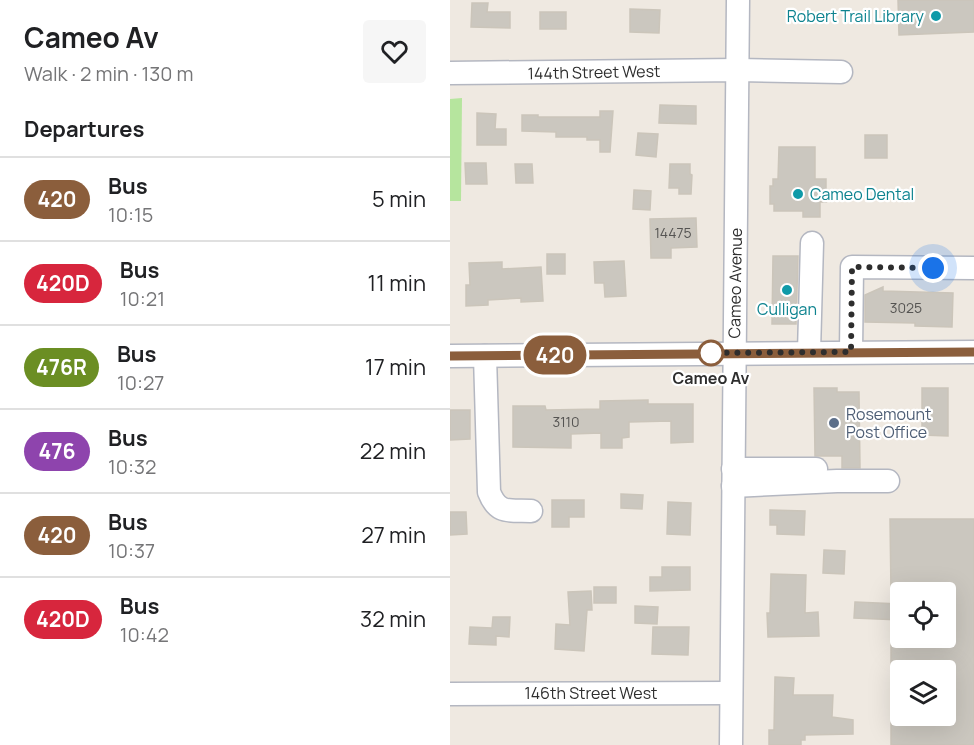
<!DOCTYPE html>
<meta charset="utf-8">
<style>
:root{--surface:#fff;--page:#f6f6f6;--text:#202124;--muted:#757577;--line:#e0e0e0}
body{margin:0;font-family:Manrope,sans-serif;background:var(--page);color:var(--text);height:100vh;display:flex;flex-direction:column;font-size:22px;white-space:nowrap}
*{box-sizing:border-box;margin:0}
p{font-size:20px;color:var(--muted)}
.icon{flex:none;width:33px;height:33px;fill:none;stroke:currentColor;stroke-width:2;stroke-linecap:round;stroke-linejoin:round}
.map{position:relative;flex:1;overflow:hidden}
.details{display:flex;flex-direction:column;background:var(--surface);width:450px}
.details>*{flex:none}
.badge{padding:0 12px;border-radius:20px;font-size:21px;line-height:39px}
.tools{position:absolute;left:440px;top:582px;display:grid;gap:12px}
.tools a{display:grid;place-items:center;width:66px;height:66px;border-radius:6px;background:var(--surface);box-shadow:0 6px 24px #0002;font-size:30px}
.you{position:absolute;width:30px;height:30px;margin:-15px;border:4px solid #fff;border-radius:50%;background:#1a73e8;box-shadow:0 0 0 9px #1a73e833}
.map>.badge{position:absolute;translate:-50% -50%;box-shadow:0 0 0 3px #fff}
h2{padding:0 24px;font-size:22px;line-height:54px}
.round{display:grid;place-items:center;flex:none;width:63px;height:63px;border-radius:6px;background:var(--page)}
.summary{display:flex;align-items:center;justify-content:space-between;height:102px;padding:0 24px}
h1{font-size:28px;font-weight:700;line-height:45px}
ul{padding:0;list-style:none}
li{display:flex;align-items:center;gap:18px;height:84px;padding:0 24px;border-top:2px solid var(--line)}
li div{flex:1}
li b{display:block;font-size:22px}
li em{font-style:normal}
li .badge{min-width:66px;font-weight:700;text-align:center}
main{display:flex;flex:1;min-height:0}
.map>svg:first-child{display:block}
.green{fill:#b6e59e}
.building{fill:#cbc7bf;stroke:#cbc5ba;stroke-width:1.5}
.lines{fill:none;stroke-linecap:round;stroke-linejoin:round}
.minor-casing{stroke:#b4b7c1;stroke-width:25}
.minor{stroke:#fff;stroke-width:22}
.line-casing{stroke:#fff;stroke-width:14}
.line{stroke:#8b5e3c;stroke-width:9}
.walk{stroke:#2e2e2e;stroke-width:6;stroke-dasharray:0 10.8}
.culture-dot{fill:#0f9aa8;stroke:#fff;stroke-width:2}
.stop-dot{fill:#fff;stroke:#8b5e3c;stroke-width:3}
.service-dot{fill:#5c6f8a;stroke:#fff;stroke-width:2}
.labels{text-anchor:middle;stroke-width:4.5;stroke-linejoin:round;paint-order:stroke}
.number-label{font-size:14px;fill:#555452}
.culture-label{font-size:16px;fill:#0d838f;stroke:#fff;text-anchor:end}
.street-label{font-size:16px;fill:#2e2e2e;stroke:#fff}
.stop-label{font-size:16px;font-weight:bold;fill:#2e2e2e;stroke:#fff}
.service-label{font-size:16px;fill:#4e5e75;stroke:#fff;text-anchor:start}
</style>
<main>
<section class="details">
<div class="summary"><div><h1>Cameo Av</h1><p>Walk · 2 min · 130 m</p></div><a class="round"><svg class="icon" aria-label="heart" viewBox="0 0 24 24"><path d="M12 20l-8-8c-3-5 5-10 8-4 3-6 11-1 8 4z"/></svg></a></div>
<h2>Departures</h2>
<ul>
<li><span class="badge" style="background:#8b5e3c;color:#fff">420</span><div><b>Bus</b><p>10:15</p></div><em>5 min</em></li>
<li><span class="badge" style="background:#d7263d;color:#fff">420D</span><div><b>Bus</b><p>10:21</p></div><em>11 min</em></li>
<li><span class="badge" style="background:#6b8e23;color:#fff">476R</span><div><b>Bus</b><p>10:27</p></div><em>17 min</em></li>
<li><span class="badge" style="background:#8e44ad;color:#fff">476</span><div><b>Bus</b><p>10:32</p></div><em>22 min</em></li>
<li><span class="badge" style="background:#8b5e3c;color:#fff">420</span><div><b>Bus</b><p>10:37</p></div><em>27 min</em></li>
<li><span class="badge" style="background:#d7263d;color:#fff">420D</span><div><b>Bus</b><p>10:42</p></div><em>32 min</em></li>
</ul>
</section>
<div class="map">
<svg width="524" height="745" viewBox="0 0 524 745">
<rect width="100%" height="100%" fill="#efe9e1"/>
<polygon class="green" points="12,98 11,201 0,201 0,99"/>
<g class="building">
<polygon points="448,0 524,0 524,32 449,35"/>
<polygon points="22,3 38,3 37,12 60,12 60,28 21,27"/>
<polygon points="180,9 210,10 209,33 180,32"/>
<rect x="90" y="12" width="26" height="17"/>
<polygon points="210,105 246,106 246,124 209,123"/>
<polygon points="150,111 163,111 160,152 150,152 150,140 137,140 137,137 106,137 106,132 72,131 72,115 88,115 88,117 150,117"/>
<polygon points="27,113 46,114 45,129 56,129 56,145 27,145"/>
<polygon points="188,133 208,134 206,157 186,155"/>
<rect x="415" y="135" width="22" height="23"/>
<polygon points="329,147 365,147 365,179 376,179 376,202 370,202 370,217 353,217 353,211 324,211 324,204 320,204 320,186 323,186 323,179 328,179"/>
<polygon points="15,163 36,163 37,184 16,184"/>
<polygon points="65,164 82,164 83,183 66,183"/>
<polygon points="220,164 240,164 240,174 242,175 241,194 229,194 229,188 219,188"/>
<polygon points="184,190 201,191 200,210 183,209"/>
<polygon points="246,218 247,247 221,248 221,258 201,258 200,219"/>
<rect x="97" y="254" width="18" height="20"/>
<polygon points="323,256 348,256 346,324 322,324"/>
<polygon points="174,261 176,296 155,297 154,283 145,283 144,262"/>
<polygon points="52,262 52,269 91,267 93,301 71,302 71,298 38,300 38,305 16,306 16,285 20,285 19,263"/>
<polygon points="433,287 433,291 503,293 502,327 465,326 465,323 415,322 415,295"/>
<polygon points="364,388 387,388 387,392 409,392 410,468 392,468 392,456 365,456"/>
<polygon points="472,388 498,388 498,436 472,435"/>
<polygon points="198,400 198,404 243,404 243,442 221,443 221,421 179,422 179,437 172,438 172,448 151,448 151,433 121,434 121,448 63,447 63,406 95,406 96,410 150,409 150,401"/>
<polygon points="0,410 20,410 20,439 0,440"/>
<polygon points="171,494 193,495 192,509 171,508"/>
<polygon points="102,500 134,500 134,517 119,517 119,527 102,527"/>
<polygon points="218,502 241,503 240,535 217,534"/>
<polygon points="320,510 355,511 354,535 327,534 327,525 320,525"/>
<polygon points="0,512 16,512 17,534 0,535"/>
<polygon points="440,519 524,519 524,745 441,745 441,716 495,716 495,670 441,670 441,638 495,638 495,592 441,592"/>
<polygon points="374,550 395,551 394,574 373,573"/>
<polygon points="212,567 240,567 240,590 200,591 200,577 212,577"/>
<polygon points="321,574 356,575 355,613 368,612 369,636 318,637 317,613 320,613"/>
<rect x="144" y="587" width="22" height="16"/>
<polygon points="141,591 142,610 137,610 134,651 105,649 106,624 120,625 118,592"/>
<polygon points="405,602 450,604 450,620 404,618"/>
<polygon points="185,606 208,607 207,624 185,623"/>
<polygon points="43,617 60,617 59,637 46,636 46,645 19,644 20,627 42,628"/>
<polygon points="203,627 239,627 238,655 202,654"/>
<polygon points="325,677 344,678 343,695 383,695 382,717 403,720 403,734 355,735 355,740 351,740 351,745 319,745 319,730 324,730"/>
</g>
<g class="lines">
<defs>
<g id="minor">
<polyline points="0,73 288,70 391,72"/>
<polyline points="359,352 362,243"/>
<polyline points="401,352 402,267 524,268"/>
<polyline points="0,356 524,352"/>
<path d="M35 356 39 492C48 515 59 510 81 511"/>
<polyline points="283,469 366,469"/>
<polyline points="283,486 387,481 438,481"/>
<polyline points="0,694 281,693"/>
<polyline points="281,745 288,0"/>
</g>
</defs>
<use href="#minor" class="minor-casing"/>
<use href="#minor" class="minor"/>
</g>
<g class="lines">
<defs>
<polyline id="line" points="0,356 524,352"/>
</defs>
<use href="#line" class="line-casing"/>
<use href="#line" class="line"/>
<polyline class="walk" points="261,353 258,353 401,352 402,267 483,268"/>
</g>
<g class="culture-dot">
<circle cx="486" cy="16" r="6"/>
<circle cx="348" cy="194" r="6"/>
<circle cx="337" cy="290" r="6"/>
</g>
<circle class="stop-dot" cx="261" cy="353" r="12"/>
<circle class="service-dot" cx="384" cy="423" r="6"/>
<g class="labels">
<g class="number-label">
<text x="223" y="238">14475</text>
<text x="456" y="313">3025</text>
<text x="116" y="427">3110</text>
</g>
<g class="culture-label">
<text x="474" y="22">Robert Trail Library</text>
<text x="360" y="200" text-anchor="start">Cameo Dental</text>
<text x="337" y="315" text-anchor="middle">Culligan</text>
</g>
<g class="street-label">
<text transform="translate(144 72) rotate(-1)" y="6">144th Street West</text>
<text transform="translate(285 283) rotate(-89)" y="6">Cameo Avenue</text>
<text x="141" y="699">146th Street West</text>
</g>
<g class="stop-label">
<text x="261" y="384">Cameo Av</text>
</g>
<g class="service-label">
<text x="396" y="420">Rosemount<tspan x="396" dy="18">Post Office</tspan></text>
</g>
</g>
</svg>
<div class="tools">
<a><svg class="icon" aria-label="locate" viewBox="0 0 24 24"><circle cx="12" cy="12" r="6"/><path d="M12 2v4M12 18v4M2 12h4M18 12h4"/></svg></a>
<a><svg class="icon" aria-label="layers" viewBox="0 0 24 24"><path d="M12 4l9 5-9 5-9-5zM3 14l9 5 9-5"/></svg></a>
</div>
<div class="you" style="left:483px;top:268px"></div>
<b class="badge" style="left:105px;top:355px;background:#8b5e3c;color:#fff">420</b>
</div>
</main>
